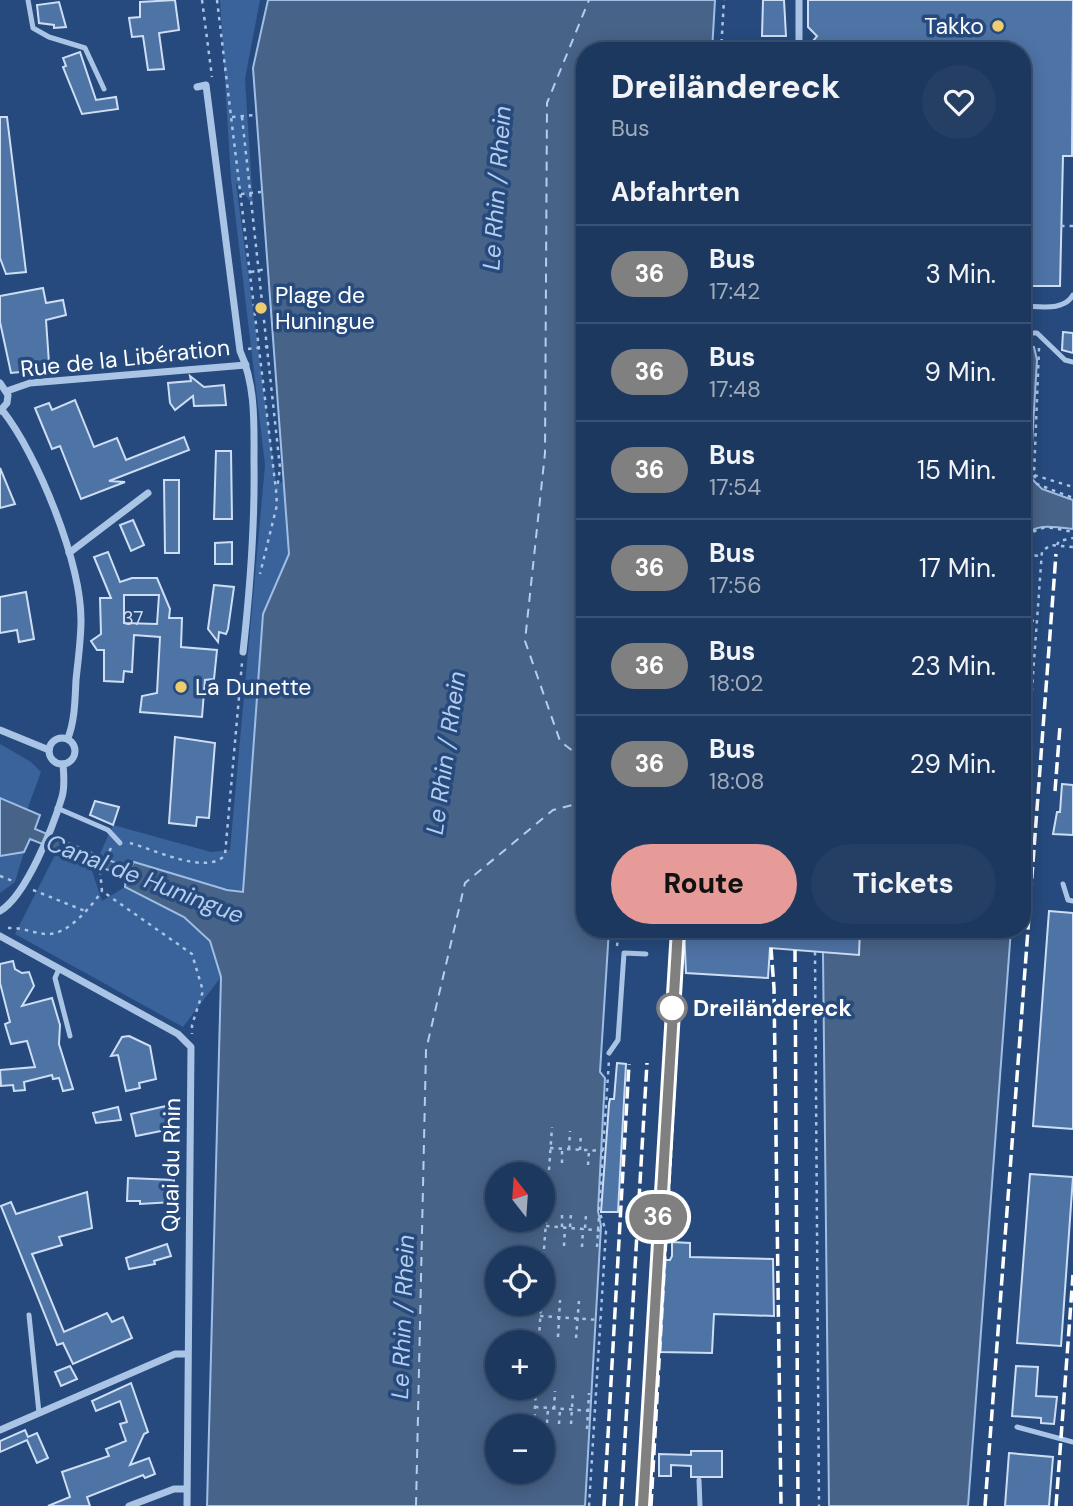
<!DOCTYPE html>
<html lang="de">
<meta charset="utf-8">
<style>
:root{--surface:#1c385e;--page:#253f64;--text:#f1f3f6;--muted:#a0acbc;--line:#3a5273;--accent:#e69b98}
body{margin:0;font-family:"DM Sans",sans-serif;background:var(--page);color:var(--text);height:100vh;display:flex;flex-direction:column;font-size:26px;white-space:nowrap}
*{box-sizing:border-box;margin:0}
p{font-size:23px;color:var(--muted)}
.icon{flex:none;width:38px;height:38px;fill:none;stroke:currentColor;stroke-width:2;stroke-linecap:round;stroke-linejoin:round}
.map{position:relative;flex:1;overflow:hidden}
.panel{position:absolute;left:576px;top:42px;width:455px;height:896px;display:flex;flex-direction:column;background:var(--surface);border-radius:28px;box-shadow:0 4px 18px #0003,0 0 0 2px var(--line)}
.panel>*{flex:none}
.badge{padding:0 14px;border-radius:23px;font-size:24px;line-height:46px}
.needle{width:46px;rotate:343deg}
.tools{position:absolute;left:485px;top:1162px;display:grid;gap:14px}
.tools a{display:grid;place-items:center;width:70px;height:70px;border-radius:50%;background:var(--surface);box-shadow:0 4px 18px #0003,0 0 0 2px var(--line);font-size:35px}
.map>.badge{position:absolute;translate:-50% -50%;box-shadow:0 0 0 4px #fff}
h2{padding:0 35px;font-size:26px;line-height:63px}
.round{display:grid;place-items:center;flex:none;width:74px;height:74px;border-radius:37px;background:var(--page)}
.headline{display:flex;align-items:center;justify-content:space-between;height:119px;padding:0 35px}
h1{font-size:33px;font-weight:800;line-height:52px}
.action{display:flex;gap:14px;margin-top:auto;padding:14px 35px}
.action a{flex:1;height:80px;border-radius:42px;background:var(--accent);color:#111;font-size:28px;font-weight:800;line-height:80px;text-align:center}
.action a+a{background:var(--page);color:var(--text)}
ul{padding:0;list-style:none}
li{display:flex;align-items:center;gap:21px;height:98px;padding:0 35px;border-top:2px solid var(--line)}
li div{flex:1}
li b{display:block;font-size:26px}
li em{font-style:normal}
li .badge{min-width:77px;font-weight:700;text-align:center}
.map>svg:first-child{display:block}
.green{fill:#39639a}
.water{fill:#486388;stroke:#9fbee5;stroke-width:2;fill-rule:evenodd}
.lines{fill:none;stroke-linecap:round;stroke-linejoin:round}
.ferry{stroke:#b5ceed;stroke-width:2;stroke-dasharray:9 7;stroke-linecap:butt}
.building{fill:#4e73a5;stroke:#cddef4;stroke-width:2;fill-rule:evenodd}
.path{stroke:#aac4e5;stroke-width:2.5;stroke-dasharray:3.5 5;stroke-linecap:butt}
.service{stroke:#aac4e5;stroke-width:5}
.minor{stroke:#aac4e5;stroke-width:7}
.rail{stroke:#fff;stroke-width:3.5;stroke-dasharray:12 5;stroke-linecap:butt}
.line-casing{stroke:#fff;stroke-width:16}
.line{stroke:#808080;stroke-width:10}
.poi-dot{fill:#eecc6f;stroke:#264a7d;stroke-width:2.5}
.stop-dot{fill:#fff;stroke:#808080;stroke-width:3.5}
.labels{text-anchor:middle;stroke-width:7;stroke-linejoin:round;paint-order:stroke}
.number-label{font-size:19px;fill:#d3dce8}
.poi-label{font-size:23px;fill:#fff;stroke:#264a7d;text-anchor:start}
.street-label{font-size:23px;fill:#fff;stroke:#264a7d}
.stop-label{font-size:23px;font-weight:bold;fill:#fff;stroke:#264a7d;text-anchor:start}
.water-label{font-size:24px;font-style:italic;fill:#b5ceed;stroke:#264a7d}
</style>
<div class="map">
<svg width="1073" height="1506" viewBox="0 0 1073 1506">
<rect width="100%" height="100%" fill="#264a7d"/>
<g class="green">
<polygon points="220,0 260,0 245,79 253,205 236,183 276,483 286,482 289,554 263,614 243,892 130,869 99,856 113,825 211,852 230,850 265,465 231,179"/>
<polygon points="0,744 31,762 41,772 27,810 0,798"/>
<polygon points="16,852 24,852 15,882 0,893 0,856"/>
<polygon points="55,855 91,868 102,901 125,887 184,917 210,941 221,977 183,1027 15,934"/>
</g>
<g class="water">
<path d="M268 0H715L712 51H584V929H609L600 1072 605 1078 598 1211 601 1226 585 1506H207L221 977 210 941 184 917 125 887 126 877 30 839 24 852 0 856V798L40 815 35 829 130 869 134 862 227 890 243 892 263 614 289 554 253 68ZM497 1174H542V1220H497ZM497 1258H542V1304H497ZM497 1342H542V1388H497ZM497 1426H542V1472H497Z"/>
<path d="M1022 344 1034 347 1037 360 1030 477 1042 489 1073 500V529C1031 524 1025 524 1022 568Z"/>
<polygon points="817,929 1011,929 968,1506 829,1506 823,954"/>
</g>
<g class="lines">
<g class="ferry">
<polyline points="584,760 560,741 525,641 545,453 547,103 589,0"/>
<polyline points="416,1506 426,1050 465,883 553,810 584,802"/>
</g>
</g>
<g class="building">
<polygon points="175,0 179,30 159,33 164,69 148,70 143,36 132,37 129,18 140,17 140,2"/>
<polygon points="763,0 784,0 786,36 762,36"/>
<polygon points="808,0 1073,0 1072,156 1063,156 1060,286 1022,286 1022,51 805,51 817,36 808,27"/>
<polygon points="59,2 66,27 54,28 54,25 39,23 37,5"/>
<polygon points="80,52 96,100 116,97 118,109 82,114 63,67 66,66 63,58"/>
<polygon points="0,117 7,117 26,272 6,274 0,258"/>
<polygon points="43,288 46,303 63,300 66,315 46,320 49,363 40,364 41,370 11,373 0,322 0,296"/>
<polygon points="1063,332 1073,333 1073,353 1062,350"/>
<polygon points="190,376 204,387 224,385 226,405 194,406 193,396 175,410 170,403 168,383 191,381"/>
<polygon points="75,400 94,447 117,438 126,460 184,437 189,450 109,481 125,482 81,499 60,446 52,449 35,408 49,403 52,410"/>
<polygon points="216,451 231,451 232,519 214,519"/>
<polygon points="0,468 15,504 0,508"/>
<polygon points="164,480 179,480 179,553 165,553"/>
<polygon points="133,520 144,545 131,551 120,525"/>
<polygon points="232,542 232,564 215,564 215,543"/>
<path d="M108 552 120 582 132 578H157L170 609 169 618H182L181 647 217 650 214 679 205 680 202 717 140 712 142 696 157 693 160 637 134 635 132 672 124 671 123 682 104 681V650H97L91 641 101 634 100 598H111L94 557ZM124 595H159L157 624 124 623Z"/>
<polygon points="214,585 234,587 228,629 226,634 219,632 218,642 208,629"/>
<polygon points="26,592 34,639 19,642 17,630 0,633 0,597"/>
<polygon points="175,737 215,743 209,818 197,817 196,826 169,823"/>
<polygon points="1062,784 1073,785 1073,835 1053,834 1057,812 1060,812"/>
<polygon points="95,801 119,807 113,825 90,815"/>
<polygon points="1049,911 1073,913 1073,1129 1033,1126"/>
<polygon points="684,929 860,929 859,955 770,948 768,978 686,973"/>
<polygon points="13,961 15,969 22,973 29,972 34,986 22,1006 52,998 60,1025 59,1044 73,1089 63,1091 59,1078 53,1079 52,1075 24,1082 25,1090 14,1091 13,1085 1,1086 0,1070 35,1067 27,1041 11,1044 5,1024 10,1022 0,983 0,964"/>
<polygon points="129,1036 150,1046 156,1079 139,1083 140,1088 126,1091 118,1055 111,1056 122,1037"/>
<polygon points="617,1063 626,1064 618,1212 601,1212 609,1104 610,1099 614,1099"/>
<polygon points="166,1106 171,1129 136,1136 131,1114"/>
<polygon points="118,1107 121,1120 96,1123 93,1113"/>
<polygon points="1030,1174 1073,1177 1061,1346 1017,1343"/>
<polygon points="128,1178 174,1180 173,1202 140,1204 140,1201 127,1201"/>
<polygon points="87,1192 92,1228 59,1237 62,1245 32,1254 64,1332 107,1313 112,1322 123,1317 132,1338 73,1364 63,1343 57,1345 1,1206 11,1202 16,1214"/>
<polygon points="672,1242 690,1243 690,1257 773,1259 774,1316 714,1314 712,1353 660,1352 665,1260 670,1260 672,1256"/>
<polygon points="167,1244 171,1256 154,1261 155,1264 129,1269 126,1258"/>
<polygon points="70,1366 77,1379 61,1386 55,1372"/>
<polygon points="1016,1366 1038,1367 1036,1396 1057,1397 1054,1424 1041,1423 1041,1418 1012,1416"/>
<polygon points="131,1383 148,1432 144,1434 130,1465 149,1458 155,1474 145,1478 143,1475 87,1497 90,1506 48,1506 70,1497 62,1472 109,1456 106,1449 126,1441 120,1424 127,1422 120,1401 96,1411 92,1401"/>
<polygon points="25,1430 28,1437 37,1433 48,1458 37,1463 27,1440 0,1452 0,1441"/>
<polygon points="691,1451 722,1451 722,1477 691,1477 691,1466 671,1465 671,1476 659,1476 659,1454 691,1455"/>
<polygon points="1009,1453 1053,1457 1049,1506 1005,1506"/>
</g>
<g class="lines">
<g class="path">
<polyline points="202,0 212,77"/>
<polyline points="217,0 276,490 277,505 260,574"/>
<polyline points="721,51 724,0"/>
<polyline points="232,117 256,115"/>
<polyline points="242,117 280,468 277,489"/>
<polyline points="241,194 261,192"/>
<polyline points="1061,226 1073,226"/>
<polyline points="251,272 266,269"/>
<polyline points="1039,348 1034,475 1073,487"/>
<polyline points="248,349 273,346"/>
<polyline points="1034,475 1037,484 1073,498"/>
<polyline points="1057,545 1059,541 1073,538"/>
<polyline points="1026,555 1040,556"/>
<path d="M1022 606 1027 540C1037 521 1056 529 1073 532"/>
<polyline points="1022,620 1036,621"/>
<polyline points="1022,827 1042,551 1051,545 1073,547"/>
<path d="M130 843C153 849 207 876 225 855L242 663"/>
<polyline points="111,848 100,870 102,891 192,954 203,991 192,1025 192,1034"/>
<polyline points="0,876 13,881"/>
<polyline points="33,890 85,911"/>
<path d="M8 928C20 927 33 933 46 934 67 936 91 907 102 891"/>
<polyline points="617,946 619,929"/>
<polyline points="815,952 819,1506"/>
<polyline points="550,1148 603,1151"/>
<polyline points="569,1149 570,1131"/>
<polyline points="580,1150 581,1133"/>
<polyline points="562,1163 562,1149"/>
<polyline points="588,1165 589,1151"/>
<polyline points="549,1170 552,1127"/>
<polyline points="546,1226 606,1231"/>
<polyline points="562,1227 562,1213"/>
<polyline points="570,1227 571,1214"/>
<polyline points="585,1228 586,1215"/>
<polyline points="564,1246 565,1227"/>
<polyline points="582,1247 583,1229"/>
<polyline points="597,1247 599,1216"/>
<polyline points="544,1249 547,1208"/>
<polyline points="540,1316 600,1320"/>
<polyline points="558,1337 560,1300"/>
<polyline points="576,1338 579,1301"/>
<polyline points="539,1339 541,1304"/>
<polyline points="535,1407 593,1411"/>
<polyline points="554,1409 555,1391"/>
<polyline points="547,1423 548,1409"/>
<polyline points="559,1424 560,1410"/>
<polyline points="571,1424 573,1391"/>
<polyline points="534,1426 536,1388"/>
<polyline points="587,1429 589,1393"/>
<polyline points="589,1506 606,1231 599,1211 609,1060"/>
</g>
<g class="service">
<polyline points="28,0 33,28 49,37 85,48 104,89"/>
<path d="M1022 306C1038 306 1064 312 1073 295"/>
<polyline points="1022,333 1037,333 1065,360 1073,362"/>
<polyline points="57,808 108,830 120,843"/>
<polyline points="1063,884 1068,900 1073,901"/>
<polyline points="59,969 55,978 70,1036"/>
<polyline points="609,1053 618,1040 624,953 646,954"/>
<polyline points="29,1315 39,1413"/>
<polyline points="1017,1427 1073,1442"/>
<polyline points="699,1480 700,1506"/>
</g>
<g class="minor">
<polyline points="799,51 799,0"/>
<path d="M197 87 206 85 240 351C256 386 254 425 254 463 255 527 250 589 243 652"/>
<polyline points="0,383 8,395 7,403 0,411"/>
<polyline points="7,391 30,383 246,365"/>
<path d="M2 410C38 455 81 563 81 620 81 640 78 660 76 680 75 699 75 720 68 738"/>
<polyline points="69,553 148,493"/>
<polyline points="0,730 49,750"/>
<circle cx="62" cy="751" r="13"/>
<path d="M0 911C26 896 53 827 62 797 65 787 64 775 63 764"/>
<polyline points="0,936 178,1034 191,1047 187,1506"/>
<polyline points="0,1430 175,1354 187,1354"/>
<polyline points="129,1506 174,1489 186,1489"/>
<polyline points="643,1506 678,929"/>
</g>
<g class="rail">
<polyline points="1055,791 1060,726"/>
<polyline points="771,948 774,988 781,1506"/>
<polyline points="795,950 798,1506"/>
<polyline points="604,1506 629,1064"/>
<polyline points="621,1506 647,1063"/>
<polyline points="651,1506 677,1038"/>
<polyline points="985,1506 1056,554"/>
<polyline points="1056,1506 1073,1275"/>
</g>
</g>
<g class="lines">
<defs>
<polyline id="line" points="643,1506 678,929"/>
</defs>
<use href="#line" class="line-casing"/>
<use href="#line" class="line"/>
</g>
<g class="poi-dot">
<circle cx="998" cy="26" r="7"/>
<circle cx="261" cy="308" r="7"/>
<circle cx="181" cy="687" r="7"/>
</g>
<circle class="stop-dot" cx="672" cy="1008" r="14"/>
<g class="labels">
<g class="number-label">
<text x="133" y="625">37</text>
</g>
<g class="poi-label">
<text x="984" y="34" text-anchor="end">Takko</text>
<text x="275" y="303">Plage de<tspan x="275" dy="26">Huningue</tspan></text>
<text x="195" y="695">La Dunette</text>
</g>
<g class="street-label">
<text transform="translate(125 358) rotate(-6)" y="8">Rue de la Libération</text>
<text transform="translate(171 1165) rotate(-89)" y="8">Quai du Rhin</text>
</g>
<g class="stop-label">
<text x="693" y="1016">Dreiländereck</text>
</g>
<g class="water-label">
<text transform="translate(497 188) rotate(-86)" y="8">Le Rhin / Rhein</text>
<text transform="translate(446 753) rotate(-82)" y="8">Le Rhin / Rhein</text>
<text transform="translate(145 879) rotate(21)" y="8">Canal de Huningue</text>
<text transform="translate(403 1317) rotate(-88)" y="8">Le Rhin / Rhein</text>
</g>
</g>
</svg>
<div class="tools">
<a><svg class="needle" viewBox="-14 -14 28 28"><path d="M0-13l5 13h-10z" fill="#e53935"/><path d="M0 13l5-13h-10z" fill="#a0acbc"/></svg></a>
<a><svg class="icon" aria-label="locate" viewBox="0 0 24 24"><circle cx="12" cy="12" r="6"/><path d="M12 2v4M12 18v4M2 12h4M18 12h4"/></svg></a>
<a>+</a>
<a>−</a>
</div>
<b class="badge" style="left:658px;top:1217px;background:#808080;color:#fff">36</b>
<section class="panel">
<div class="headline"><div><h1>Dreiländereck</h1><p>Bus</p></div><a class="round"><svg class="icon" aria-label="heart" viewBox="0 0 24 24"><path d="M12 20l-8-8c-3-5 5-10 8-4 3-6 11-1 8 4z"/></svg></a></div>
<h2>Abfahrten</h2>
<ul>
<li><span class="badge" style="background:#808080;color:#fff">36</span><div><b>Bus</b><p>17:42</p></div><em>3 Min.</em></li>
<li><span class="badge" style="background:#808080;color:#fff">36</span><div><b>Bus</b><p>17:48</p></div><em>9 Min.</em></li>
<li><span class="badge" style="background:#808080;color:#fff">36</span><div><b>Bus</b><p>17:54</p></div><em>15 Min.</em></li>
<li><span class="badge" style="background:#808080;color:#fff">36</span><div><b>Bus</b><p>17:56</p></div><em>17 Min.</em></li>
<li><span class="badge" style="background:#808080;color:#fff">36</span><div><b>Bus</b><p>18:02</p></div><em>23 Min.</em></li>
<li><span class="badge" style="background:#808080;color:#fff">36</span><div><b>Bus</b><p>18:08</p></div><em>29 Min.</em></li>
</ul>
<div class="action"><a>Route</a><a>Tickets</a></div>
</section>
</div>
